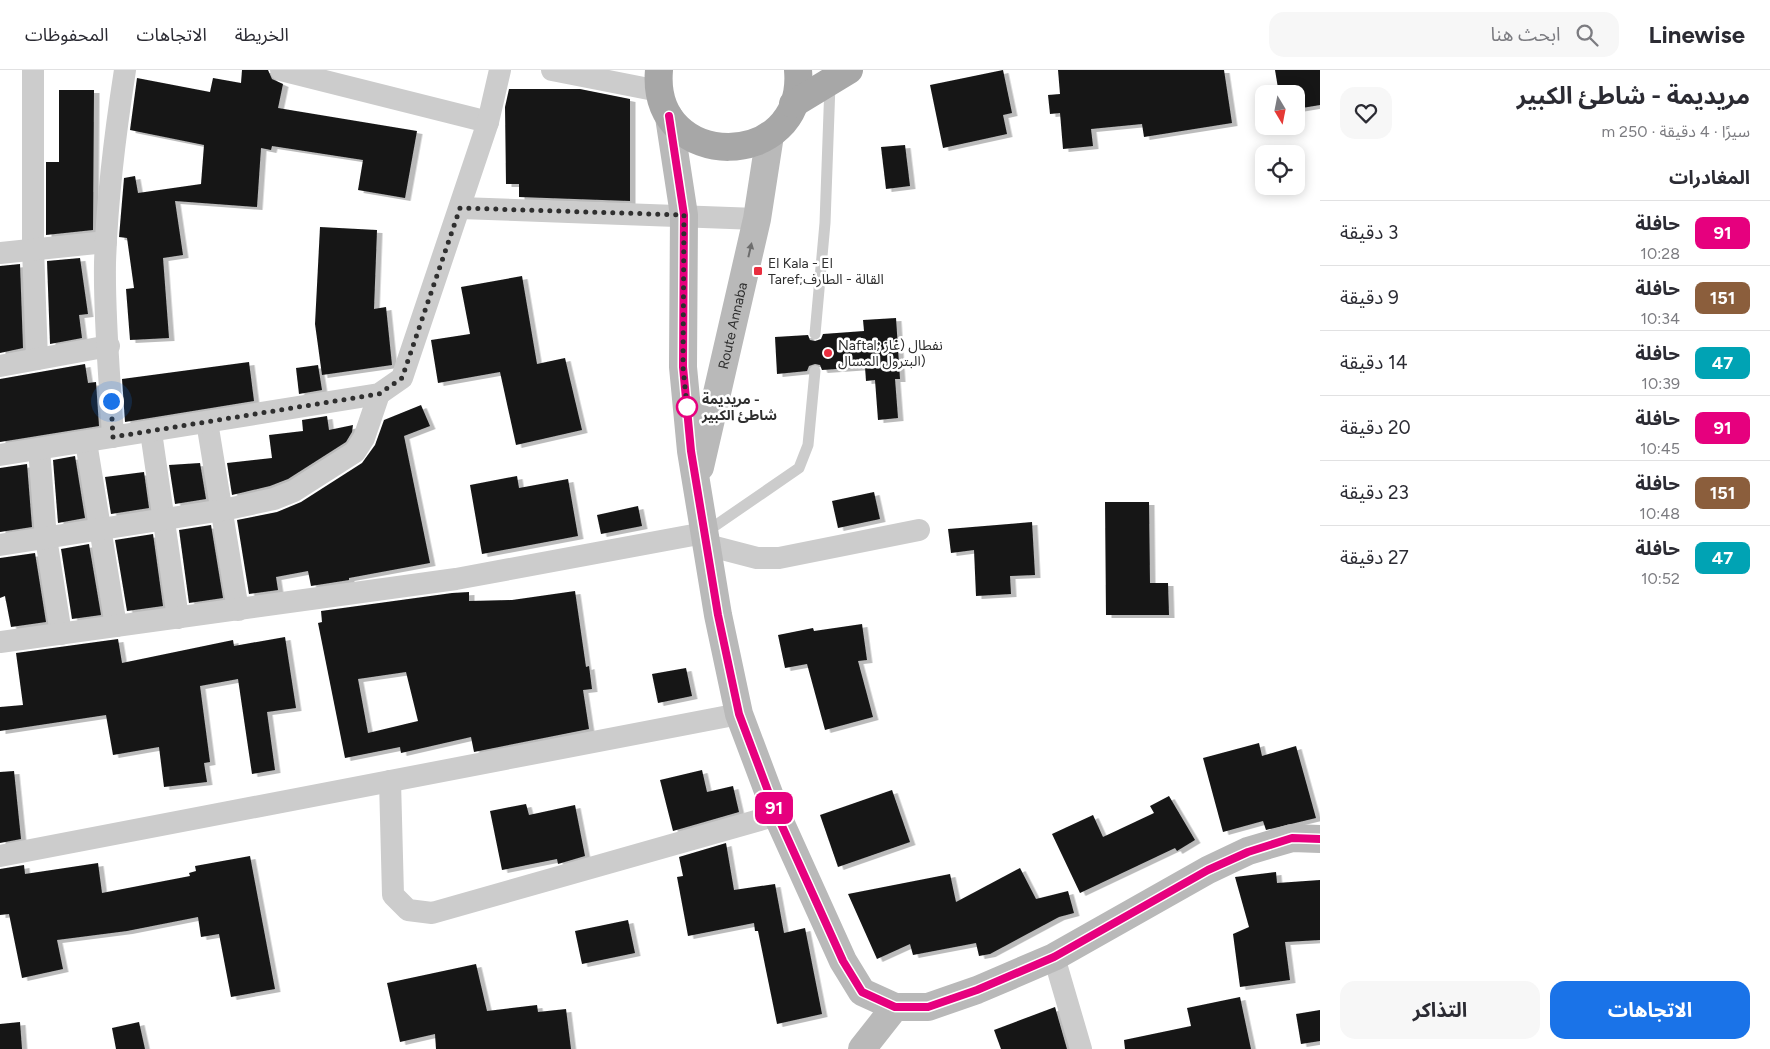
<!DOCTYPE html>
<html lang="ar">
<meta charset="utf-8">
<style>
:root{--surface:#fff;--page:#f7f7f7;--text:#2b2b33;--muted:#7c7c81;--line:#e1e1e2;--accent:#1a73e8}
body{margin:0;font-family:Figtree,"Noto Sans Arabic",sans-serif;background:var(--page);color:var(--text);direction:rtl;height:100vh;display:flex;flex-direction:column;font-size:19px;white-space:nowrap}
*{box-sizing:border-box;margin:0}
p{font-size:16px;color:var(--muted)}
.icon{flex:none;width:28px;height:28px;fill:none;stroke:currentColor;stroke-width:2;stroke-linecap:round;stroke-linejoin:round}
.map{position:relative;flex:1;overflow:hidden;direction:ltr}
.drawer{display:flex;flex-direction:column;background:var(--surface);width:450px}
.drawer>*{flex:none}
.badge{padding:0 10px;border-radius:8px;font-size:18px;line-height:32px}
.needle{width:32px;rotate:170deg}
.fabs{position:absolute;left:1255px;top:15px;display:grid;gap:10px}
.fabs a{display:grid;place-items:center;width:50px;height:50px;border-radius:10px;background:var(--surface);box-shadow:0 2px 12px #0003;font-size:25px}
.you{position:absolute;width:25px;height:25px;margin:-12px;border:4px solid #fff;border-radius:50%;background:#1a73e8;box-shadow:0 0 0 8px #1a73e833}
.map>.badge{position:absolute;translate:-50% -50%;box-shadow:0 0 0 2px #fff}
h2{padding:0 20px;font-size:19px;line-height:45px}
.round{display:grid;place-items:center;flex:none;width:52px;height:52px;border-radius:15px;background:var(--page)}
.headline{display:flex;align-items:center;justify-content:space-between;height:85px;padding:0 20px}
h1{font-size:24px;font-weight:700;line-height:38px}
.action{display:flex;gap:10px;margin-top:auto;padding:10px 20px}
.action a{flex:1;height:58px;border-radius:15px;background:var(--accent);color:#fff;font-size:20px;font-weight:700;line-height:58px;text-align:center}
.action a+a{background:var(--page);color:var(--text)}
ul{padding:0;list-style:none}
li{display:flex;align-items:center;gap:15px;height:65px;padding:0 20px;border-top:1px solid var(--line)}
li div{flex:1}
li b{display:block;font-size:19px}
li em{font-style:normal}
li .badge{min-width:55px;font-weight:700;text-align:center}
header{display:flex;align-items:center;gap:30px;box-sizing:border-box;height:70px;padding:0 25px;background:var(--surface);border-bottom:1px solid var(--line)}
header strong{font-size:24px}
nav{display:flex;gap:28px;margin-inline-start:auto;font-size:18px}
.search{width:350px;height:45px;background:var(--page);display:flex;align-items:center;gap:12px;box-sizing:border-box;padding:0 18px;border-radius:15px;color:var(--muted);font-size:19px}
main{display:flex;flex:1;min-height:0}
.map>svg:first-child{display:block}
.building{fill:#161616;fill-rule:evenodd;filter:url(#shadow)}
.lines{fill:none;stroke-linecap:round;stroke-linejoin:round}
.lane{stroke:#ccc;stroke-width:11}
.street{stroke:#ccc;stroke-width:22}
.secondary{stroke:#b9b9b9;stroke-width:28}
.primary{stroke:#a7a7a7;stroke-width:28}
.oneway{fill:#6d6d6d}
.line-casing{stroke:#fff;stroke-width:11}
.line{stroke:#e6007e;stroke-width:8}
.walk{stroke:#2f2f2f;stroke-width:5;stroke-dasharray:0 9}
.poi-dot{fill:#e92e3f;stroke:#fff;stroke-width:2}
.stop-dot{fill:#fff;stroke:#e6007e;stroke-width:2.5}
.labels{text-anchor:middle;stroke-width:5;stroke-linejoin:round;paint-order:stroke}
.poi-label{font-size:14px;fill:#2f2f2f;stroke:#fff;text-anchor:start}
.street-label{font-size:14px;fill:#2f2f2f;stroke:#fff}
.stop-label{font-size:14px;font-weight:bold;fill:#2f2f2f;stroke:#fff;text-anchor:start}
</style>
<header>
<strong>Linewise</strong>
<div class="search"><svg class="icon" aria-label="search" viewBox="0 0 24 24"><circle cx="10" cy="10" r="6"/><path d="M15 15l6 6"/></svg>ابحث هنا</div>
<nav><a>الخريطة</a><a>الاتجاهات</a><a>المحفوظات</a></nav>
</header>
<main>
<section class="drawer">
<div class="headline"><div><h1>مريديمة - شاطئ الكبير</h1><p>سيرًا · 4 دقيقة · 250 m</p></div><a class="round"><svg class="icon" aria-label="heart" viewBox="0 0 24 24"><path d="M12 20l-8-8c-3-5 5-10 8-4 3-6 11-1 8 4z"/></svg></a></div>
<h2>المغادرات</h2>
<ul>
<li><span class="badge" style="background:#e6007e;color:#fff">91</span><div><b>حافلة</b><p>10:28</p></div><em>3 دقيقة</em></li>
<li><span class="badge" style="background:#8b5e3c;color:#fff">151</span><div><b>حافلة</b><p>10:34</p></div><em>9 دقيقة</em></li>
<li><span class="badge" style="background:#00a3b4;color:#fff">47</span><div><b>حافلة</b><p>10:39</p></div><em>14 دقيقة</em></li>
<li><span class="badge" style="background:#e6007e;color:#fff">91</span><div><b>حافلة</b><p>10:45</p></div><em>20 دقيقة</em></li>
<li><span class="badge" style="background:#8b5e3c;color:#fff">151</span><div><b>حافلة</b><p>10:48</p></div><em>23 دقيقة</em></li>
<li><span class="badge" style="background:#00a3b4;color:#fff">47</span><div><b>حافلة</b><p>10:52</p></div><em>27 دقيقة</em></li>
</ul>
<div class="action"><a>الاتجاهات</a><a>التذاكر</a></div>
</section>
<div class="map">
<svg width="1320" height="979" viewBox="0 0 1320 979">
<defs>
<filter id="shadow"><feDropShadow dx="5.5" dy="3" stdDeviation="0" flood-color="#0004"/></filter>
</defs>
<rect width="100%" height="100%" fill="#fff"/>
<g class="building">
<polygon points="242,0 268,0 272,9 283,14 278,38 417,61 405,128 358,120 363,90 272,76 271,80 261,78 257,137 175,131 183,185 163,188 169,268 130,270 126,219 134,218 127,168 119,167 124,108 135,106 138,123 201,114 204,75 130,60 137,8 210,22 213,8 241,13"/>
<polygon points="1003,0 1012,43 1003,45 1007,64 943,78 930,15"/>
<polygon points="1058,0 1224,0 1232,53 1144,67 1142,54 1091,59 1093,76 1063,79 1060,43 1050,44 1048,25 1060,24"/>
<polygon points="1275,0 1320,0 1320,35 1296,39 1296,24 1279,24"/>
<polygon points="509,19 580,19 630,29 630,131 519,127 519,114 506,114 505,37"/>
<polygon points="59,20 94,20 93,160 46,165 46,92 59,92"/>
<polygon points="905,75 910,116 886,119 881,77"/>
<polygon points="320,157 377,160 374,239 386,237 392,295 322,305 315,254"/>
<polygon points="80,188 88,244 79,245 82,268 50,274 47,191"/>
<polygon points="20,194 23,278 0,283 0,196"/>
<polygon points="522,206 537,294 565,288 582,360 516,375 500,302 438,313 431,270 470,264 461,217"/>
<polygon points="896,248 900,309 895,309 898,348 878,350 875,310 866,311 865,297 822,300 820,295 815,294 809,296 807,301 777,304 775,267 808,265 810,270 815,271 821,269 823,264 864,261 863,250"/>
<polygon points="249,292 254,331 125,352 122,309"/>
<polygon points="85,294 88,313 96,312 99,356 0,372 0,309"/>
<polygon points="318,295 322,320 299,324 296,298"/>
<polygon points="421,335 430,356 404,366 430,493 349,508 349,510 311,516 308,501 276,507 278,520 249,524 237,450 277,442 301,432 362,393 375,375 384,350"/>
<polygon points="327,346 329,360 353,355 352,362 346,372 288,409 270,416 232,425 227,393 272,388 269,365 303,361 302,350"/>
<polygon points="75,386 85,448 58,453 53,390"/>
<polygon points="200,393 206,429 175,434 169,395"/>
<polygon points="27,394 32,457 0,462 0,398"/>
<polygon points="144,402 149,438 111,444 105,407"/>
<polygon points="517,406 519,418 568,409 578,466 482,484 470,415"/>
<polygon points="874,422 880,449 838,458 832,431"/>
<polygon points="1105,432 1149,432 1150,513 1168,513 1169,545 1106,545"/>
<polygon points="638,436 642,456 601,464 597,445"/>
<polygon points="1032,452 1035,505 1010,506 1011,524 976,526 974,480 951,483 948,459"/>
<polygon points="211,455 223,528 189,533 179,460"/>
<polygon points="153,464 163,536 127,541 115,470"/>
<polygon points="89,474 101,545 72,549 61,479"/>
<polygon points="35,483 46,552 11,557 5,526 0,528 0,488"/>
<path d="M575 521 586 597 589 596 592 619 583 620 589 659 474 682 471 667 401 683 400 677 345 688 318 553 322 552 321 541 452 523 469 522V531L512 530ZM406 602 418 651 368 663 358 609Z"/>
<polygon points="862,554 867,590 858,591 873,647 825,660 807,594 785,598 778,565 813,558 814,561"/>
<polygon points="285,567 296,638 267,642 275,700 252,704 238,609 200,616 210,692 204,693 207,712 164,717 159,677 113,685 106,645 0,661 0,637 23,635 16,583 118,569 122,593 233,570 234,576"/>
<polygon points="686,598 692,626 658,633 652,604"/>
<polygon points="1259,673 1262,686 1296,676 1316,748 1266,760 1263,751 1223,762 1203,688"/>
<polygon points="702,700 707,722 733,716 739,742 673,761 660,710"/>
<polygon points="14,701 21,769 0,773 0,702"/>
<polygon points="892,720 910,772 838,797 820,745"/>
<polygon points="1169,726 1195,770 1177,781 1175,778 1080,823 1052,764 1093,745 1103,767 1154,743 1150,736"/>
<polygon points="526,734 529,745 575,735 585,786 558,794 557,789 502,800 490,741"/>
<polygon points="726,773 734,820 775,814 784,863 805,858 822,944 777,954 758,861 755,861 754,853 688,866 677,807 683,806 679,787"/>
<polygon points="250,786 275,919 231,927 219,864 201,867 198,847 127,861 57,870 63,899 22,908 9,844 0,845 0,799 24,795 25,804 98,793 102,823 190,806 189,803 196,801 195,796"/>
<polygon points="1020,798 1036,829 1068,821 1074,843 1059,847 990,884 979,886 976,873 913,885 910,874 877,889 848,824 950,804 956,832"/>
<polygon points="1276,802 1277,813 1320,810 1320,870 1285,872 1290,910 1240,917 1233,864 1249,857 1235,807"/>
<polygon points="628,850 635,883 582,894 575,861"/>
<polygon points="476,894 487,941 537,935 538,942 566,939 571,979 436,979 435,964 400,972 387,913"/>
<polygon points="1240,927 1251,979 1125,979 1124,970 1191,956 1187,938"/>
<polygon points="1055,937 1067,979 1001,979 994,960"/>
<polygon points="1320,940 1320,971 1301,974 1296,944"/>
<polygon points="20,952 22,979 0,979 0,954"/>
<polygon points="139,952 145,979 116,979 112,958"/>
</g>
<g class="lines">
<g class="lane">
<polyline points="815,264 825,153 830,14"/>
<polyline points="706,462 799,398 808,375 815,301"/>
</g>
<g class="street">
<polyline points="33,0 33,178 37,289"/>
<polyline points="281,0 488,52"/>
<polyline points="552,0 659,21"/>
<polyline points="460,138 757,149"/>
<polyline points="0,183 106,172"/>
<polyline points="0,296 109,276"/>
<polyline points="207,352 238,540"/>
<polyline points="151,362 178,548"/>
<path d="M113 367C110 310 104 251 105 193 107 128 115 64 125 0"/>
<polyline points="86,372 116,556"/>
<polyline points="39,379 46,468 61,564"/>
<polyline points="0,385 379,324 402,308 488,52 500,0"/>
<polyline points="0,475 223,440 274,429 294,421 355,382 364,368 379,324"/>
<polyline points="707,475 757,488 779,488 919,460"/>
<polyline points="0,572 456,509 704,463"/>
<polyline points="390,711 393,825 408,840 432,843 777,745"/>
<polyline points="0,786 739,644"/>
<polyline points="1054,887 1081,979"/>
</g>
<g class="secondary">
<polyline points="669,47 684,145 683,297 691,381 718,545 739,644 777,745 843,891 862,922 895,937 928,937 977,920 1054,887 1208,800 1248,781 1292,768 1320,769"/>
<path id="s1" d="M700 397 757 149 770 65"/>
<polyline points="862,979 895,937"/>
</g>
<g class="primary">
<path d="M659 0C650 103 807 102 798 0"/>
<polyline points="793,34 849,0"/>
</g>
</g>
<defs><path id="oneway-solid" d="M-6-.8H1V-3.2L6.5 0L1 3.2V.8H-6Z" transform="scale(1.25)"/></defs>
<use class="oneway" href="#oneway-solid" transform="translate(750 180) rotate(-77)"/>
<g class="lines">
<defs>
<polyline id="line" points="669,46 684,145 683,297 691,381 718,545 739,644 777,745 843,891 862,922 895,937 928,937 977,920 1054,887 1208,800 1248,782 1292,768 1320,769"/>
</defs>
<use href="#line" class="line-casing"/>
<use href="#line" class="line"/>
<polyline class="walk" points="111,331 113,367 379,324 402,308 460,138 684,145 683,297 687,337"/>
</g>
<g class="poi-dot">
<rect x="753" y="196" width="10" height="10" rx="2.5"/>
<circle cx="828" cy="283" r="5"/>
</g>
<circle class="stop-dot" cx="687" cy="337" r="10"/>
<g class="labels">
<g class="poi-label">
<text x="768" y="198">El Kala - El<tspan x="768" dy="16">Taref;القالة - الطارف</tspan></text>
<text x="838" y="280">Naftal; نفطال (غاز<tspan x="838" dy="16">البترول المسال)</tspan></text>
</g>
<g class="street-label">
<text dy="5" stroke="none"><textPath href="#s1" startOffset="145">Route Annaba</textPath></text>
</g>
<g class="stop-label">
<text x="702" y="334">مريديمة -<tspan x="702" dy="16">شاطئ الكبير</tspan></text>
</g>
</g>
</svg>
<div class="fabs">
<a><svg class="needle" viewBox="-14 -14 28 28"><path d="M0-13l5 13h-10z" fill="#e53935"/><path d="M0 13l5-13h-10z" fill="#7c7c81"/></svg></a>
<a><svg class="icon" aria-label="locate" viewBox="0 0 24 24"><circle cx="12" cy="12" r="6"/><path d="M12 2v4M12 18v4M2 12h4M18 12h4"/></svg></a>
</div>
<div class="you" style="left:111px;top:331px"></div>
<b class="badge" style="left:774px;top:738px;background:#e6007e;color:#fff">91</b>
</div>
</main>
